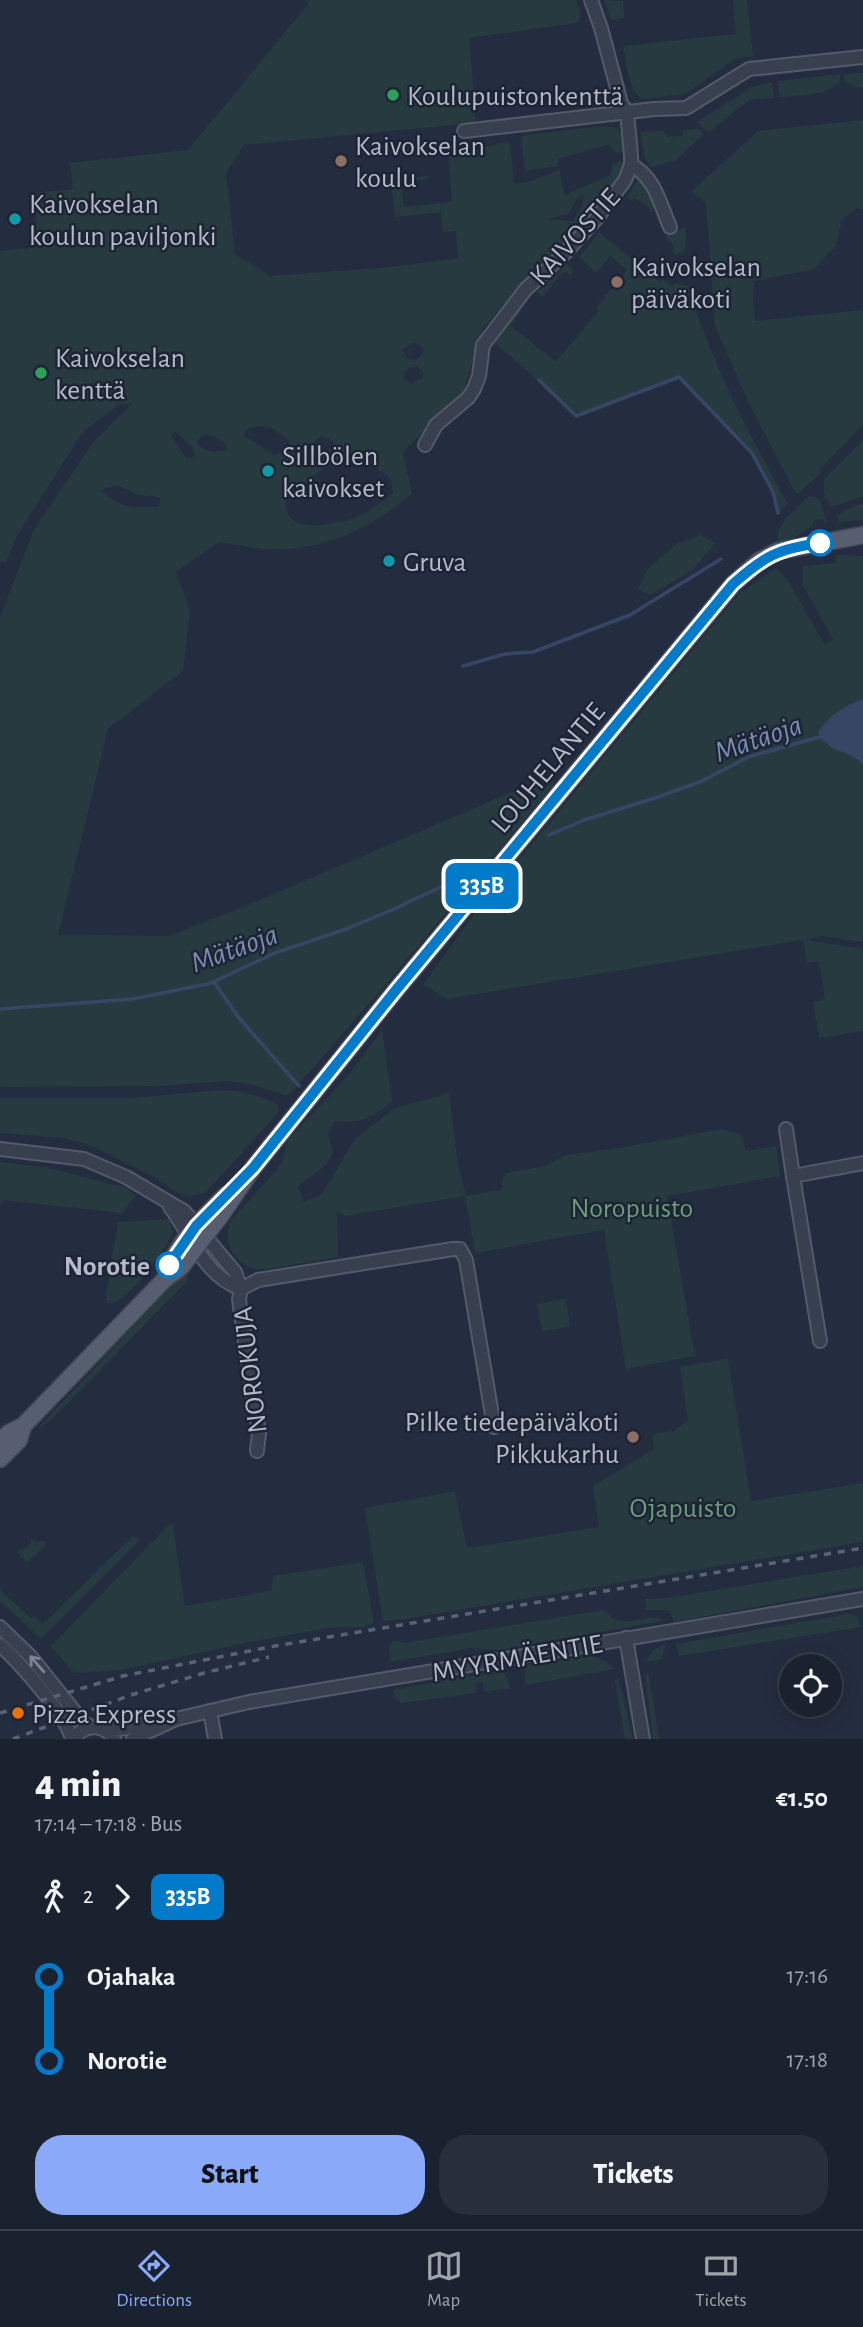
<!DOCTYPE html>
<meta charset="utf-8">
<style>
:root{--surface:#1b222f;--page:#282f3b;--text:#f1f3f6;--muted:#a0a4aa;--line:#393f4b;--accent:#8aa9f9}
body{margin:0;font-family:"Alegreya Sans",sans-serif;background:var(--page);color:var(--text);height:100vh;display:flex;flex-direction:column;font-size:26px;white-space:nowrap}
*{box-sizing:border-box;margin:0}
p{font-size:23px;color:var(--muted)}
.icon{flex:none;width:38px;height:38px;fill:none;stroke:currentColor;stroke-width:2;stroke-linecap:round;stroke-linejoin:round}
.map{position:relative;height:1739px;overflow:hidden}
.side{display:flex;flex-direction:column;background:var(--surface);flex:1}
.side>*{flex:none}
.badge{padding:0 14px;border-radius:10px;font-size:24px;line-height:46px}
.tools{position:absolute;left:779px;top:1654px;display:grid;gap:14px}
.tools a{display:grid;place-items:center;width:63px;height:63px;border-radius:50%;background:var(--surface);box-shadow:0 4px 18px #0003,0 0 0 2px var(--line);font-size:35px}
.map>.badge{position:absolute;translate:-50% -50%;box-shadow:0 0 0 4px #fff}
.legs{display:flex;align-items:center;gap:10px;height:77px;padding:0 35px;font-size:23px}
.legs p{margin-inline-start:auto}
.overview{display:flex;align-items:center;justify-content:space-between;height:119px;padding:0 35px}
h1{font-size:38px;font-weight:800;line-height:52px}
.button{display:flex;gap:14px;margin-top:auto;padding:14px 35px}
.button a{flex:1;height:80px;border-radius:28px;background:var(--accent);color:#111;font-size:28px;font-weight:800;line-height:80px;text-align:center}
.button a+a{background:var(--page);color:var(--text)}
ul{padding:0 35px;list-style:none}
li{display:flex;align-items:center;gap:24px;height:84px;font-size:26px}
li i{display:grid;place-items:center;width:10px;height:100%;margin:0 9px;background:currentColor}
li i::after{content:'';width:18px;height:18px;margin:-9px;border:5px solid;border-radius:50%;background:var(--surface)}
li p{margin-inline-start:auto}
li:first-child i{background:linear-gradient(#0000 50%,currentColor 0)}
li:last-child i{background:linear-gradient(currentColor 50%,#0000 0)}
.tab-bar{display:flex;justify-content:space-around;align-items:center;height:98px;border-top:2px solid var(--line);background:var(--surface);font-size:19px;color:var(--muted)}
.tab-bar a{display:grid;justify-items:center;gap:4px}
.tab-bar .selected{color:var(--accent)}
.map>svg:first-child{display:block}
.green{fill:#263a40;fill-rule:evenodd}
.water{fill:#384666}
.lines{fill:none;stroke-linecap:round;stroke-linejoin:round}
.stream{stroke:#384666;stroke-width:3.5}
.minor-casing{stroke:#535a69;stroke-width:16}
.major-casing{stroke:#414858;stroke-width:19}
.minor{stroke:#383f4f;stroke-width:12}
.major{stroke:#565e6f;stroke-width:16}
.rail{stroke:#5a6276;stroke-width:3.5;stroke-dasharray:7 7;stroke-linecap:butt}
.oneway{stroke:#7c8392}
.line-1-casing{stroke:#fff;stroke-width:16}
.line-1{stroke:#007ac9;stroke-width:10}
.leisure-dot{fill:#2e9e5b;stroke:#1d2434;stroke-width:2.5}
.education-dot{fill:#8d6e63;stroke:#1d2434;stroke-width:2.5}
.culture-dot{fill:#0f9aa8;stroke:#1d2434;stroke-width:2.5}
.stop-1-dot{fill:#fff;stroke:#007ac9;stroke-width:3.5}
.food-dot{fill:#e8710a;stroke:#1d2434;stroke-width:2.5}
.labels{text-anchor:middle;stroke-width:5;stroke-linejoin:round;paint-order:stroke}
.poi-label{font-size:28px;fill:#b4bac9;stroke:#1d2434;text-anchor:start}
.street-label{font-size:28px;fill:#b4bac9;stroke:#1d2434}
.park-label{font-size:28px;fill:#6b9b7b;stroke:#1d2434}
.stop-label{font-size:28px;font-weight:bold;fill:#b4bac9;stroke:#1d2434;text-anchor:end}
.water-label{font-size:30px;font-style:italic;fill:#7c8db2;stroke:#1d2434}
</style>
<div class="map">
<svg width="863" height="1739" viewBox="0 0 863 1739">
<rect width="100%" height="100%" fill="#242d3f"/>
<g class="green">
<path d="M307 0H576L581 15 577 23 469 38 476 123 244 145 226 173 235 254 270 276 391 267 458 258 456 231 443 232 441 212 395 217 391 179 428 176V179L401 182 404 207 452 202 448 149 456 147 460 152C476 151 493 144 510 142L514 184 531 181 559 170 565 195 611 175 612 165 620 161 625 163 615 181 571 236 530 273 482 330 463 393 403 452 412 494C368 529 326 551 268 549 252 548 235 544 219 542L176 572 190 610 183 671 108 729 58 935 169 936 241 908 547 777 555 783 386 984 290 1094 285 1095 252 1085 228 1081 159 1086 0 1087V617L34 530 94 441 133 403 118 405 82 433 16 537 6 563 0 561V251L38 247 33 193 73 189 70 163 188 150 309 3ZM584 194 582 206 573 221 549 219 569 214 576 200ZM414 343 423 347V354L415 361 406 357 403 349ZM410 367H417L423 372 422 378 411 384 404 380 405 372ZM261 426 272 428 289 440 290 448 275 455 244 436 245 429ZM177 432 194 450V456L187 459 172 438V433ZM205 434C215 437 225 438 227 450 218 453 205 452 198 445V439ZM321 436 333 441 334 446 330 450 323 451 314 447V443ZM351 456 372 464 391 479 393 493 390 496C379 503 369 512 357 517 341 523 292 535 287 510 285 505 286 498 286 493L304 487 313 476 333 462ZM113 486C127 486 131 494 142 496 150 497 153 494 160 498L159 506C132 509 123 509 101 490Z"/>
<polygon points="604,0 623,1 624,18 612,20"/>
<path d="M733 0H747L753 56 735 59 685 94 642 99C627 87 627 64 623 46L736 34Z"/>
<polygon points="863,73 863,88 853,87 844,80 844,74"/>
<path d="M841 74 839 84C822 96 801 95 780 97L778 81Z"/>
<polygon points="772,82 774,98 749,100 708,133 697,122 752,87"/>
<polygon points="863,120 863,209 857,208 842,220 836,246 814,269 754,281 753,298 755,321 863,310 863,425 820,469 821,473 798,494 795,493 750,405 715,326 706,203 692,191 758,131"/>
<path d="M594 127C617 126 622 125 625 149L623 152H614L610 144 558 159V166L525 171 521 136Z"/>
<polygon points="699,129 703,135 676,160 651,167 645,159 640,132 663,131 668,137 683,135 683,130"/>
<polygon points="640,176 655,203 652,212 648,212 650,208 635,198 632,201 627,197"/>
<polygon points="686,227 685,252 674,255 672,244 665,236"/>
<path d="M599 232 659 282 662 279 671 286 676 283 688 286C711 363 749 433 787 503L778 513 773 492 752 453 680 378 576 416 556 395 493 342 488 345 515 310H522L511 326 556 362 599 310 596 307 627 270 610 256 596 273 579 257Z"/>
<polygon points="567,264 573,270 573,274 571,275 563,272 542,297 537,292"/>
<polygon points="863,440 863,496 835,506 830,505 824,494 824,479"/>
<path d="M809 496 819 498 827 522H824L823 519 813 521V525L793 539 779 543C772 526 798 507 809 496Z"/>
<polygon points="863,503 863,520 839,522 838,516 846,509"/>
<polygon points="701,535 715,543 693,570 650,595 638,589 649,567 677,544"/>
<polygon points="836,555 863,556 863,942 822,936 806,940 863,949 863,1031 819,1038 813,1002 825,999 819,962 807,963 803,940 448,999 423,985 475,913 740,593 776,568 787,579 824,644 833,640 803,585 803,566 836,563"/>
<path d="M382 1030 392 1101C373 1118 360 1124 335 1121L328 1134 333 1153 326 1165 298 1186 304 1202 322 1194 355 1139 395 1108 449 1093 458 1165 466 1196 502 1190 503 1177 507 1173 545 1166 566 1155 619 1148 722 1129 742 1135 746 1151 776 1146 780 1176 667 1196 695 1356 626 1369 604 1230 475 1253 465 1196 346 1216 337 1212 338 1257C323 1259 265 1271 255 1269 233 1263 223 1242 230 1222L282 1163 287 1141 347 1077Z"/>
<path d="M220 1090C241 1091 258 1095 277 1104L279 1112 206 1192 190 1196 180 1194 152 1176 92 1146 63 1138 0 1133V1098H132Z"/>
<polygon points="0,1162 46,1167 127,1188 135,1197 122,1213 3,1200 0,1206"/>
<path d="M169 1219 173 1233C165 1250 127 1306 107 1303L106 1295 118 1222Z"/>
<polygon points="183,1273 188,1278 186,1282 74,1397 45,1425 37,1429"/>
<polygon points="566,1299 570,1327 542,1331 537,1304"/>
<polygon points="728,1359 751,1501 863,1483 863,1542 404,1619 383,1621 365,1508 455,1491 467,1548 599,1527 593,1486 654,1449 652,1434 674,1431 688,1420 680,1367"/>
<polygon points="172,1522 185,1606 272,1591 273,1576 363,1562 374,1623 363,1627 329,1628 250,1642 121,1670 74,1673 51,1646"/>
<polygon points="133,1536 140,1540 41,1639 0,1601 0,1590 32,1619 35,1616 43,1624"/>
<polygon points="31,1538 36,1542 44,1540 45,1545 27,1563 17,1552 19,1549 23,1550 31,1543"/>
<polygon points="863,1566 863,1587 674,1622 669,1610 646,1610 645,1599 667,1598"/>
<path d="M602 1610C608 1613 611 1619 617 1620 630 1624 646 1616 659 1618L662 1621 499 1650 471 1648 391 1662 389 1648 394 1640 404 1643Z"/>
<polygon points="848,1614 857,1616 861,1627 679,1656 676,1644"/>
<polygon points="666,1644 662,1659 646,1662 653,1650"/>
<path d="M591 1656 604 1660 614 1669 526 1685C523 1680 525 1669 528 1665Z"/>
<polygon points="503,1670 510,1688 484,1692 483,1682 476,1683 476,1693 401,1703 395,1698 393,1690"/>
<polygon points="645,1673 649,1676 659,1739 653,1739"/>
<polygon points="618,1678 633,1739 625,1739 615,1681"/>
</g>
<path class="water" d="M863 699V764C846 748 834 756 818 734 825 717 847 705 863 699Z"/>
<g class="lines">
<g class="stream">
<polyline points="539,380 576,416 679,377 752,453 773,492 778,513"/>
<polyline points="463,666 505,654 533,652 630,615 721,559"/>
<polyline points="549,835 584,820 652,799 700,782 748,757 823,736"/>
<polyline points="214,982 239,1018 299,1086"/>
<polyline points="0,1009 133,999 211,983 275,953 346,929 392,910 470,873"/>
</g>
<defs>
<g id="minor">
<polyline points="464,131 654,109 686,108 749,69 863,57"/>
<path d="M631 165C655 177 660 204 670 227"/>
<polyline points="425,445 436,425 468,398 474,389 479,376 483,345 526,289 563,255 597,218 625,180 631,165 631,155 627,112 621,103 601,28 591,0"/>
<polyline points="786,1129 793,1176"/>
<polyline points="0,1149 84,1159 126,1177 185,1212 235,1272 241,1289 239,1299 241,1315 259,1433 257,1451"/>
<path d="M170 1207C193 1237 202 1274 241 1289"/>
<polyline points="241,1289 258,1280 453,1249 460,1249 466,1260 494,1427"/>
<polyline points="820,1341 793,1176 863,1163"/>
<polyline points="0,1627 31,1657 83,1722 91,1727"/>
<polyline points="626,1638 643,1739"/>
<path d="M0 1645C20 1663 66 1715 72 1739"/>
<polyline points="210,1711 215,1739"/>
<polyline points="104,1729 121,1729 157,1722"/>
<path d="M74 1739C84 1724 103 1723 114 1739"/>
<polyline points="133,1739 176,1719 249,1702 863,1599"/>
</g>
<g id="major">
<path d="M166 1278C173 1245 203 1218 226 1195"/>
<polyline points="0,1442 9,1433 23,1426 166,1278 181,1267 221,1215 253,1168 396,990 733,584 759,561 778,551 863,535"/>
<polyline points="0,1459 19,1440 23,1426"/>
</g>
</defs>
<use href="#minor" class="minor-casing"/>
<use href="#major" class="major-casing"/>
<use href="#minor" class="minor"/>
<use href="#major" class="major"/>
<g class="rail">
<polyline points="0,1713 123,1676 275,1646 863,1548"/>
<polyline points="13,1739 131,1695 204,1673 269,1657"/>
</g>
</g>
<defs><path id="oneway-shaft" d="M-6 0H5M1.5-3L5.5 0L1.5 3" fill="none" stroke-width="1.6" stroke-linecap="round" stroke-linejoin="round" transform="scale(1.75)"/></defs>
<use class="oneway" href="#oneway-shaft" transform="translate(37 1664) rotate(-131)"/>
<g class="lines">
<defs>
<path id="line-1" d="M169 1265 196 1226 253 1168 396 990 733 584C765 556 777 549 820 543"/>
</defs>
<use href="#line-1" class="line-1-casing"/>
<use href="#line-1" class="line-1"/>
</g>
<g class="leisure-dot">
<circle cx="393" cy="95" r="7"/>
<circle cx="41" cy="373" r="7"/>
</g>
<g class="education-dot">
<circle cx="341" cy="161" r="7"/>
<circle cx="617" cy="282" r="7"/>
<circle cx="633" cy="1437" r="7"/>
</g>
<g class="culture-dot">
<circle cx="15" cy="219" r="7"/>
<circle cx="268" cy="471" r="7"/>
<circle cx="389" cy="561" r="7"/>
</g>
<g class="stop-1-dot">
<circle cx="820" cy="543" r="12"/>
<circle cx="169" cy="1265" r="12"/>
</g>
<circle class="food-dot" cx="18" cy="1713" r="7"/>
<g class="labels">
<g class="poi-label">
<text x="407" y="105">Koulupuistonkenttä</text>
<text x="355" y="155">Kaivokselan<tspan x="355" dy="32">koulu</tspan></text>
<text x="29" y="213">Kaivokselan<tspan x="29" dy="32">koulun paviljonki</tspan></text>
<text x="631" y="276">Kaivokselan<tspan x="631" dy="32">päiväkoti</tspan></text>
<text x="55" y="367">Kaivokselan<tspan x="55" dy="32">kenttä</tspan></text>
<text x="282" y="465">Sillbölen<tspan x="282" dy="32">kaivokset</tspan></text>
<text x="403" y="571">Gruva</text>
<text x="619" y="1431" text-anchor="end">Pilke tiedepäiväkoti<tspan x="619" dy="32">Pikkukarhu</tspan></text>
<text x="32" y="1723">Pizza Express</text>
</g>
<g class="street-label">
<text transform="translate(574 236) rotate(-48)" y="10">KAIVOSTIE</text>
<text transform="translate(547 767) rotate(-50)" y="10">LOUHELANTIE</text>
<text transform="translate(249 1370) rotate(-97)" y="10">NOROKUJA</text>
<text transform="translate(517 1657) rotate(-10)" y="10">MYYRMÄENTIE</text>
</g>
<g class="park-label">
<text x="632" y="1217">Noropuisto</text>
<text x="683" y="1517">Ojapuisto</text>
</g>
<g class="stop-label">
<text x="150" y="1275">Norotie</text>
</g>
<g class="water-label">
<text transform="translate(758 738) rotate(-19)" y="10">Mätäoja</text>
<text transform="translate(234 948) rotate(-20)" y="10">Mätäoja</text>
</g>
</g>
</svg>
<div class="tools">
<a><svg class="icon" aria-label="locate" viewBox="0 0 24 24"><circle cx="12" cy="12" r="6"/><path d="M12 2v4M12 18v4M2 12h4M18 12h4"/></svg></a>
</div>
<b class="badge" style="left:482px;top:886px;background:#007ac9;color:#fff">335B</b>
</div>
<section class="side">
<div class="overview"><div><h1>4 min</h1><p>17:14 – 17:18 · Bus</p></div><b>€1.50</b></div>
<div class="legs"><svg class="icon" aria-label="walk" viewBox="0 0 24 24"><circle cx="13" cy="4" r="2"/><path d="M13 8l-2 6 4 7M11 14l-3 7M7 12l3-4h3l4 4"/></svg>2<svg class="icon" aria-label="forward" viewBox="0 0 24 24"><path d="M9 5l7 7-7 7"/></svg><b class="badge" style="background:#007ac9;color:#fff">335B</b></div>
<ul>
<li><i style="color:#007ac9"></i><b>Ojahaka</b><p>17:16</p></li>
<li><i style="color:#007ac9"></i><b>Norotie</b><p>17:18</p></li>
</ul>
<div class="button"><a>Start</a><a>Tickets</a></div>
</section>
<nav class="tab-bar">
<a class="selected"><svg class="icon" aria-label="directions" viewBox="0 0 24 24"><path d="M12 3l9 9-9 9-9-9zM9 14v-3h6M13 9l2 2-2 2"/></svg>Directions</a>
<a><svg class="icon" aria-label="map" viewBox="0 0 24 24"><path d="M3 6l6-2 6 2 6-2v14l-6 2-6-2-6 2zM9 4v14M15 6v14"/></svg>Map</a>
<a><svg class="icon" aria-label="tickets" viewBox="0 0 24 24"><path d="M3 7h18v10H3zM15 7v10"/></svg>Tickets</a>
</nav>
